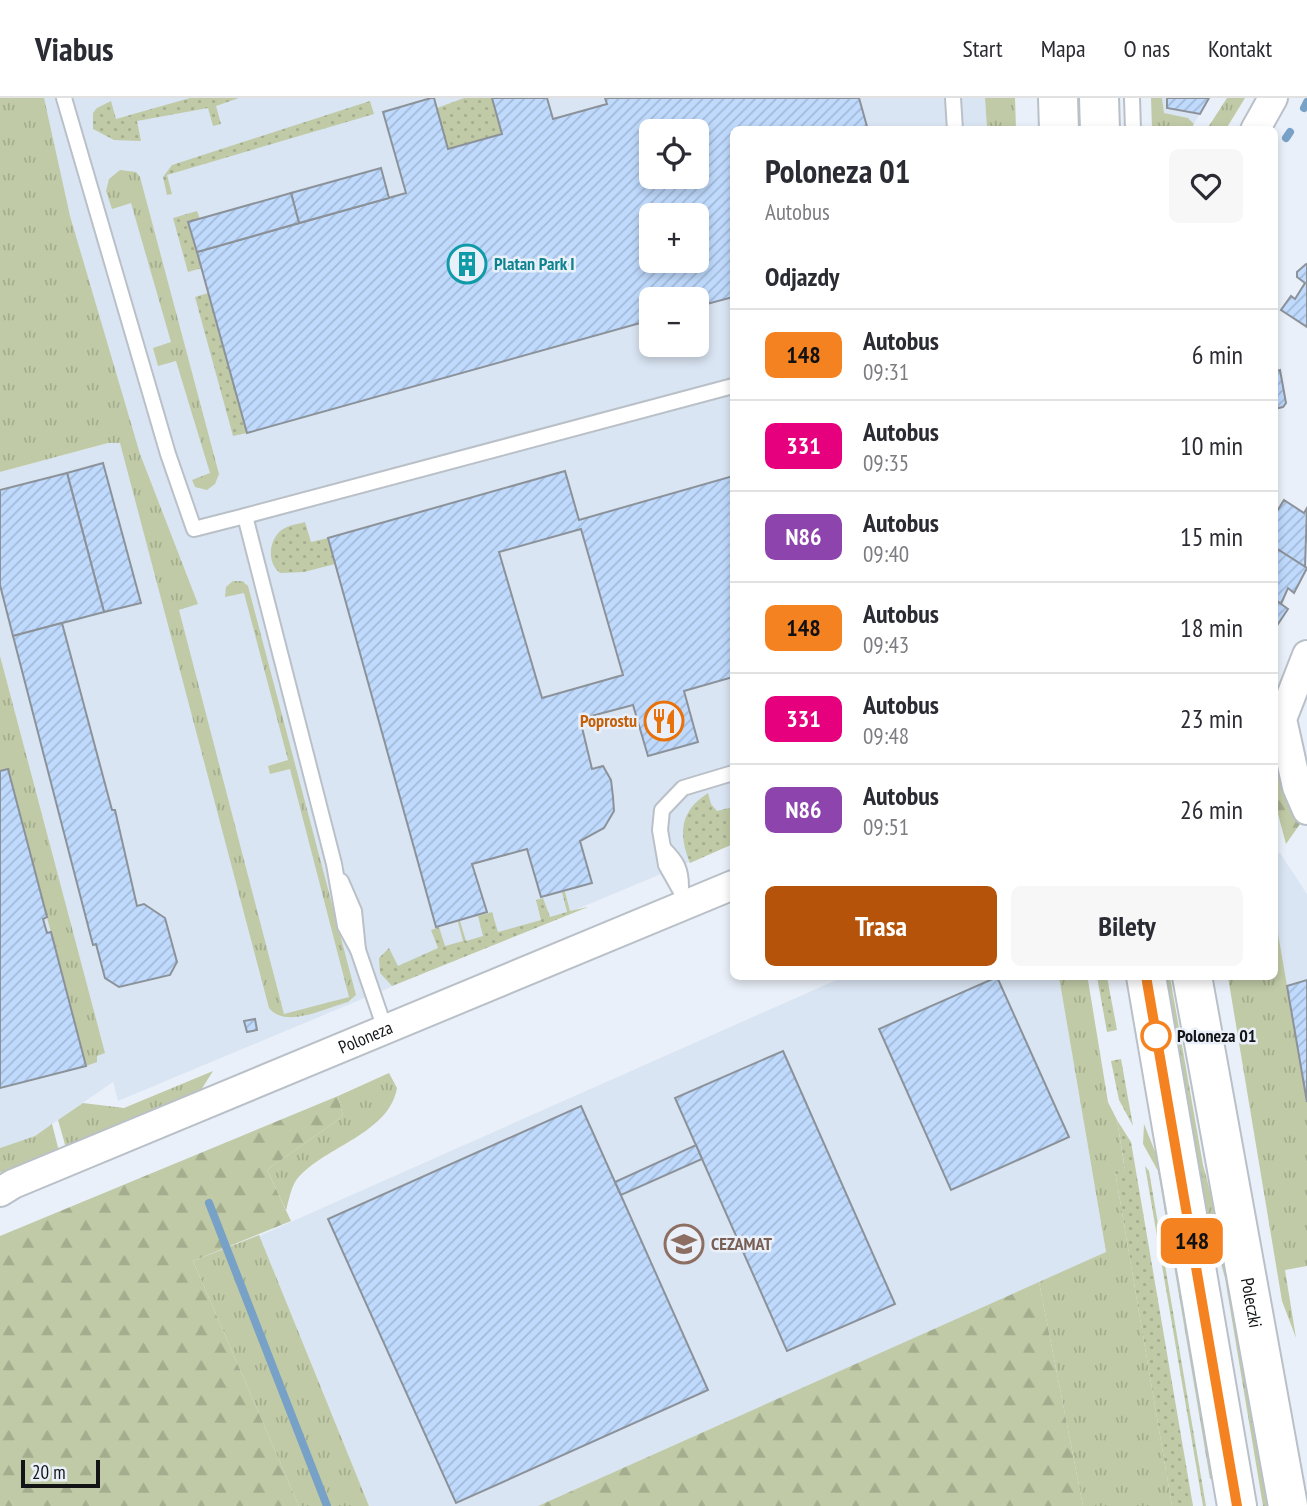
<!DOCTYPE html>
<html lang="pl">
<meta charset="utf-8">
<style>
:root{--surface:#fff;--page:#f7f7f7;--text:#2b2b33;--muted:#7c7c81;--line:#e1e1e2;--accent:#b45309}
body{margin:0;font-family:"PT Sans Narrow",sans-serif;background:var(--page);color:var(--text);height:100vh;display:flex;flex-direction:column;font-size:26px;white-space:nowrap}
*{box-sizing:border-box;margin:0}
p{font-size:23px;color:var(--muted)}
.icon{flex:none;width:38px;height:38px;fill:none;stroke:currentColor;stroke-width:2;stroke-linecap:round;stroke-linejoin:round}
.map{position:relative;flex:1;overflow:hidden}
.details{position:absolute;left:730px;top:28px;width:548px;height:854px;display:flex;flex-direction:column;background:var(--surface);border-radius:10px;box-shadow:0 4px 10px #0003}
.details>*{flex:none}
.badge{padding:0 14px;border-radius:10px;font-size:24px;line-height:46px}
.tools{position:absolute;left:639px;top:21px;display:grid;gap:14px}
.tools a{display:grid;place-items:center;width:70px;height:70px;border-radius:10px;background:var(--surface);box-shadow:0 4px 10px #0003;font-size:35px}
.scale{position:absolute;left:21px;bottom:18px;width:79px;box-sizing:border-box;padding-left:7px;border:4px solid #121416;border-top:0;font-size:19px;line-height:24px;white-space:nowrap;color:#121416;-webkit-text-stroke:5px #eaf0f9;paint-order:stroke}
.map>.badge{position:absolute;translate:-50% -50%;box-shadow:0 0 0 4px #fff}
h2{padding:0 35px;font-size:26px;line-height:63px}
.round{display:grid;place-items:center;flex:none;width:74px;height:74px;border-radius:10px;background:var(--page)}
.head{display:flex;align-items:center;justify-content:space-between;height:119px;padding:0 35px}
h1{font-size:33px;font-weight:600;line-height:52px}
.cta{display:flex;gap:14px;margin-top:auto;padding:14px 35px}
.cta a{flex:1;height:80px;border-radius:10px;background:var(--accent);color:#fff;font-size:28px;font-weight:600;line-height:80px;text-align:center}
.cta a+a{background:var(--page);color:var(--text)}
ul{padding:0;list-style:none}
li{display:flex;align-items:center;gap:21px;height:91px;padding:0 35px;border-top:2px solid var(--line)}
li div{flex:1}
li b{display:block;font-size:26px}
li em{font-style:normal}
li .badge{min-width:77px;font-weight:700;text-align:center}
header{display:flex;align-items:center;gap:42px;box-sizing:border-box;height:98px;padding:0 35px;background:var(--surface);border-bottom:2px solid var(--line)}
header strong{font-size:33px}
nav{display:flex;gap:38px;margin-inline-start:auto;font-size:24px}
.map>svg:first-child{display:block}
.built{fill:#dae5f3;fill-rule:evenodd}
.grass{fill:url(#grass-tufts)}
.forest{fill:url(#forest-firs)}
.garden{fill:url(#garden-dots)}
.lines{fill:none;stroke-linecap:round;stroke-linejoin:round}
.stream{stroke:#77a1c6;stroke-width:8}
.building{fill:url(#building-hatch);stroke:#8c9299;stroke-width:2;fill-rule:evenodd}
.lane-casing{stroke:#bac0c8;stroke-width:18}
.street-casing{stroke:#bac0c8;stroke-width:32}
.secondary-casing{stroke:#bac0c8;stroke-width:42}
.lane{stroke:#fff;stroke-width:14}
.street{stroke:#fff;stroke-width:28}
.secondary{stroke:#fff;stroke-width:38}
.line-casing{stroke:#fff;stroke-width:16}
.line{stroke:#f58220;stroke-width:10}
.stop-dot{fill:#fff;stroke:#f58220;stroke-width:3.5}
.labels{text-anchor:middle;stroke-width:5;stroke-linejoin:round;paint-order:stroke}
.culture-label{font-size:18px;font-weight:bold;fill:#0d838f;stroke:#eaf0f9;text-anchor:start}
.food-label{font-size:18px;font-weight:bold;fill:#c56008;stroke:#eaf0f9;text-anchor:end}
.stop-label{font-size:18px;font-weight:bold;fill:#121416;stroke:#eaf0f9;text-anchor:start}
.street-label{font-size:18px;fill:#121416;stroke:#eaf0f9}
.education-label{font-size:18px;font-weight:bold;fill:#785e54;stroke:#eaf0f9;text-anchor:start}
</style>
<header>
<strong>Viabus</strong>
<nav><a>Start</a><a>Mapa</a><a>O nas</a><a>Kontakt</a></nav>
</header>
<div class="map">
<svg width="1307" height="1408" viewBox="0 0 1307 1408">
<defs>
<pattern id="grass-tufts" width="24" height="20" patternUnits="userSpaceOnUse" patternTransform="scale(1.75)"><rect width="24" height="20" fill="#c0caa6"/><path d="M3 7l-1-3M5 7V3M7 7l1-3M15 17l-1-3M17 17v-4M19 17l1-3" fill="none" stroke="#a4ad8e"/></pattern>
<pattern id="forest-firs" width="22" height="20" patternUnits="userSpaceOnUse" patternTransform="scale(1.75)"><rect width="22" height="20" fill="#c0caa6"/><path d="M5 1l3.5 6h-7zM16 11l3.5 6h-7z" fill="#a4ad8e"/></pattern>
<pattern id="garden-dots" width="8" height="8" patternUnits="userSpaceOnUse" patternTransform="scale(1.75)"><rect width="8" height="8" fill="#c0caa6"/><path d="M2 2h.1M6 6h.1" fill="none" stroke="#a4ad8e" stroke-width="1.8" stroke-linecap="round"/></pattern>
<pattern id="building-hatch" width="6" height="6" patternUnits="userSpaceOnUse" patternTransform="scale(1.75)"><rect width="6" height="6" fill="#bfdafd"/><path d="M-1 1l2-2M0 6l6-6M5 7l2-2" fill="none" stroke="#a3bad8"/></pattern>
</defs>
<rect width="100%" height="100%" fill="#eaf0f9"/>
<g class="built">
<path d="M33 0H985L987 31 733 32V746L118 1003 113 984 35 1038 0 1050V374L108 345 120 344ZM651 33H696V79H651ZM651 117H696V163H651ZM651 201H696V247H651Z"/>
<polygon points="1162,0 1209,0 1194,26 1187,20 1163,15"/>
<polygon points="1280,755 1307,796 1307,1004 1274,812 1274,756"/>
<polygon points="1059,878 1106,1155 538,1408 369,1408 259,1138 843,879"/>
</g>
<g class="grass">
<path d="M0 0H44L70 118 140 356 198 506 179 512 284 916 349 899 290 671 270 676 268 668 288 662 244 495 225 499 226 489 233 483H242L248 488 356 897 348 904C326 910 285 931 269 910L120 345H108L0 374Z"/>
<polygon points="985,0 1015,0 1016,31 987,31"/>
<polygon points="1151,0 1162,0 1164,15 1188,20 1194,26 1191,31 1152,31"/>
<polygon points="1227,0 1245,0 1226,31 1207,31"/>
<polygon points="120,72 136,74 140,79 219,376 215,386 207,392 195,389 192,382 210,375 176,263 158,268 153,250 171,244 131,105 112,111 106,93 109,81"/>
<polygon points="0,558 105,955 97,958 97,964 86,968 8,671 0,673"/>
<polygon points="1274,812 1307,1004 1307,1168 1285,1172 1296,1240 1282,1203 1228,879 1274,878"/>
<polygon points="1059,879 1084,879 1088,882 1108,1004 1117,1022 1125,1072 1115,1073 1172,1408 1083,1408 1039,1184 1106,1154"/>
<polygon points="1161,879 1170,879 1203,1067 1230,1167 1273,1408 1263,1408 1225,1180 1195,1071"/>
<polygon points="213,973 201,992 66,1050 58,1022 83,1005 124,1010"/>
<path d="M389 975 397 990C389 1036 325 1048 297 1081 291 1089 289 1102 286 1112L267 1072 343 1018 338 998Z"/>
<polygon points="52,1026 59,1053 4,1077 0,1074 0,1050 35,1038"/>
<polygon points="1144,1026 1162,1071 1214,1380 1210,1381 1158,1073 1143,1046"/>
<polygon points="259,1137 369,1408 299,1408 193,1163"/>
</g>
<g class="forest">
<polygon points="1274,641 1300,726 1286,746 1274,701"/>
<polygon points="338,998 343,1018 267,1072 291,1123 193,1163 299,1408 0,1408 0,1138"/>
<polygon points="1039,1184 1083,1408 538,1408"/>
</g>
<g class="garden">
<polygon points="190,0 239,0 216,8 221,26 213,28 208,10 137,23 141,43 114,42 93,31 93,15 97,10 111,3 116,21"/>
<polygon points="464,0 492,0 502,36 448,51 437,10"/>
<polygon points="370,3 374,16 167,77 172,96 167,97 163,79 172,67"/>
<polygon points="197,113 200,121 188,124 202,170 188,174 173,120"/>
<polygon points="208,195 247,335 233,338 195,199"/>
<path d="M305 424 311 444 328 440 335 466 304 474 280 475C266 464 269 440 283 431 289 427 298 426 305 424Z"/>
<path d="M708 695 711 706 717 713 733 709V746L690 765C678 735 680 713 708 695Z"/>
<polygon points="562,794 565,794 570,813 588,809 392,888 380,875 379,860 389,850 398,868 438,850 431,832 439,829 445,848 463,843 458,824 460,823 466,843 483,838 478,818 492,814 498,834 541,822 536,802 543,800 550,819 567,814"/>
<polygon points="1097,879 1107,879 1117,932 1107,934"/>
<polygon points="1121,961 1133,1028 1119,1002 1111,963"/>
<polygon points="1117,1022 1131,1044 1193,1408 1172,1408 1115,1073 1125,1071"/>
<polygon points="1145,1068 1149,1073 1206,1408 1203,1408"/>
</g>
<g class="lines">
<g class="stream">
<polyline points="1304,10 1307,4"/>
<polyline points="1286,40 1290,34"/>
<polyline points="209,1105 327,1408"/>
</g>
</g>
<g class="building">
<path d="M431 0H434L448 51 502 36 492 0H547L553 21 607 6 605 0H859L868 32H733V199L696 209V201H651V222L247 335 197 154 406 95 383 14ZM651 33H696V79H651ZM651 117H696V163H651Z"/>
<polygon points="1167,0 1209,0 1200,16 1167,10"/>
<polygon points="381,70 389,100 299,125 291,95"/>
<polygon points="291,95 299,125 197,154 188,124"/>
<polygon points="1306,166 1307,167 1307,229 1281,212 1291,198 1295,201 1305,185 1297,179 1297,174"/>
<polygon points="1280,272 1286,305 1283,309 1274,311 1274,274"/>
<polygon points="103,365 141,505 104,514 67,375"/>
<path d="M565 373 579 422 733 378V579L684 593 698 644 648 658 633 607 580 621 592 671 603 668 611 682 613 699 614 713 604 730 580 743 592 785 541 799 527 751 472 766 487 814 436 829 328 440ZM581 431 623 577 542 600 499 454Z"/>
<polygon points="67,375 104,514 13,538 0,487 0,392"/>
<polygon points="1284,402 1304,415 1307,410 1305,469 1274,449 1274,418"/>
<polygon points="1274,449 1307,470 1294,495 1288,490 1281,506 1274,501"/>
<polygon points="1274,501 1288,511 1274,532"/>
<polygon points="62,525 112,712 115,712 137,808 144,806 165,820 177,864 170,877 119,889 105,880 96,846 93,847 13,538"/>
<polygon points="8,671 47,819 43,821 47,835 51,834 86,968 0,990 0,673"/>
<polygon points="997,879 1069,1039 951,1092 879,931"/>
<polygon points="1307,882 1307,1004 1287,888"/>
<polygon points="255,921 257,932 247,934 244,923"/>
<polygon points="783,953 895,1206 787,1253 675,1000"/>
<polygon points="581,1008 708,1292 456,1405 328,1121"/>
<polygon points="696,1047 702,1061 621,1097 615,1084"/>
</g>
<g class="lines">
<defs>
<g id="lane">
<polyline points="64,0 168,356 194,431 245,418 334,766 345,828 358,852 385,931"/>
<polyline points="953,0 955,32"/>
<polyline points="1132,0 1133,32"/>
<polyline points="245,418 733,288"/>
<path d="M664 751C677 764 681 771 681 789"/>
<polyline points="341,783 354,813 358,852"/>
<polyline points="688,806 666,767 660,732 662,712 683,690 733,675"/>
</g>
<g id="street">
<polyline points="1255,32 1273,0"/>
<polyline points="1307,557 1282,621 1297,689 1307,712"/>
<path id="s1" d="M0 1094 13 1086 733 787"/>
</g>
<g id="secondary">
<polyline points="1058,0 1059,32"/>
<polyline points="1099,0 1100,32"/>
<polyline points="1146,878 1237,1408"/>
<path id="s2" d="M1192 878 1288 1408"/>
</g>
</defs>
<use href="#lane" class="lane-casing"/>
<use href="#street" class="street-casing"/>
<use href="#secondary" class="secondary-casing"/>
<use href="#lane" class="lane"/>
<use href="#street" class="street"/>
<use href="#secondary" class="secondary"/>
</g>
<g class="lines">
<defs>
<polyline id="line" points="1146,878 1237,1408"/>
</defs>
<use href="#line" class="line-casing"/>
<use href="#line" class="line"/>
</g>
<defs>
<symbol id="building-ring" viewBox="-11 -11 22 22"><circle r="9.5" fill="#eaf0f9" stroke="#0f9aa8" stroke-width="1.5"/><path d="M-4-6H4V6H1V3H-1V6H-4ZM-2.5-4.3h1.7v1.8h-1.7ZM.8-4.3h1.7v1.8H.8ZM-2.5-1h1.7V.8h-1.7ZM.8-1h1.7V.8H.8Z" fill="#0f9aa8"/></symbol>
<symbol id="restaurant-ring" viewBox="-11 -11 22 22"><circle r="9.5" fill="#eaf0f9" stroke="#e8710a" stroke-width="1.5"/><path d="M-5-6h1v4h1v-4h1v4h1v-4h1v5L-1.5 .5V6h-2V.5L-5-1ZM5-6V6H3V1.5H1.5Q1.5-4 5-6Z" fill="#e8710a"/></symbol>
<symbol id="university-ring" viewBox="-11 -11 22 22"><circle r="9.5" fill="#eaf0f9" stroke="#8d6e63" stroke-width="1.5"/><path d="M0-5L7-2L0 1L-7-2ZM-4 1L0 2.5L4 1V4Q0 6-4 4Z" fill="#8d6e63"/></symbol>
</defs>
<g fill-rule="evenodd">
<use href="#building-ring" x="445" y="144" width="44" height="44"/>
<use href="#restaurant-ring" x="642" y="601" width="44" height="44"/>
<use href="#university-ring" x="662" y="1124" width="44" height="44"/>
</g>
<circle class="stop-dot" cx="1156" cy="938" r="14"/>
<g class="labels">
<g class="culture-label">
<text x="494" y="172">Platan Park I</text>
</g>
<g class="food-label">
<text x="637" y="629">Poprostu</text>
</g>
<g class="stop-label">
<text x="1177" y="944">Poloneza 01</text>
</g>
<g class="street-label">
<text dy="6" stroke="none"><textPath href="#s1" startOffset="397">Poloneza</textPath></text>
<text dy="6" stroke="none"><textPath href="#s2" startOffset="332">Poleczki</textPath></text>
</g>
<g class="education-label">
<text x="711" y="1152">CEZAMAT</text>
</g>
</g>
</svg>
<div class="tools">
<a><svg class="icon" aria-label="locate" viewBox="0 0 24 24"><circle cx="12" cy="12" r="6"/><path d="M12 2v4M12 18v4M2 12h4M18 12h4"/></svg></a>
<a>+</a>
<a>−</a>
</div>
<div class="scale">20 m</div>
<b class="badge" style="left:1192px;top:1143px;background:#f58220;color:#111">148</b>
<section class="details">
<div class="head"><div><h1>Poloneza 01</h1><p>Autobus</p></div><a class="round"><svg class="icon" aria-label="heart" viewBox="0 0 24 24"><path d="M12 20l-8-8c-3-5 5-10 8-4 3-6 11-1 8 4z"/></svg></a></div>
<h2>Odjazdy</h2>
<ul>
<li><span class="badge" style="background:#f58220;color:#111">148</span><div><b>Autobus</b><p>09:31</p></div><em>6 min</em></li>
<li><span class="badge" style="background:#e6007e;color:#fff">331</span><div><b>Autobus</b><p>09:35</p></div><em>10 min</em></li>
<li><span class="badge" style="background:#8e44ad;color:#fff">N86</span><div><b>Autobus</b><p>09:40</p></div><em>15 min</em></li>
<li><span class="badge" style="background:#f58220;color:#111">148</span><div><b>Autobus</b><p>09:43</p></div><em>18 min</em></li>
<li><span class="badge" style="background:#e6007e;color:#fff">331</span><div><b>Autobus</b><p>09:48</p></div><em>23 min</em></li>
<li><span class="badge" style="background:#8e44ad;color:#fff">N86</span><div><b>Autobus</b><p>09:51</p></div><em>26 min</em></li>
</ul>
<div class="cta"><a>Trasa</a><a>Bilety</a></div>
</section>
</div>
